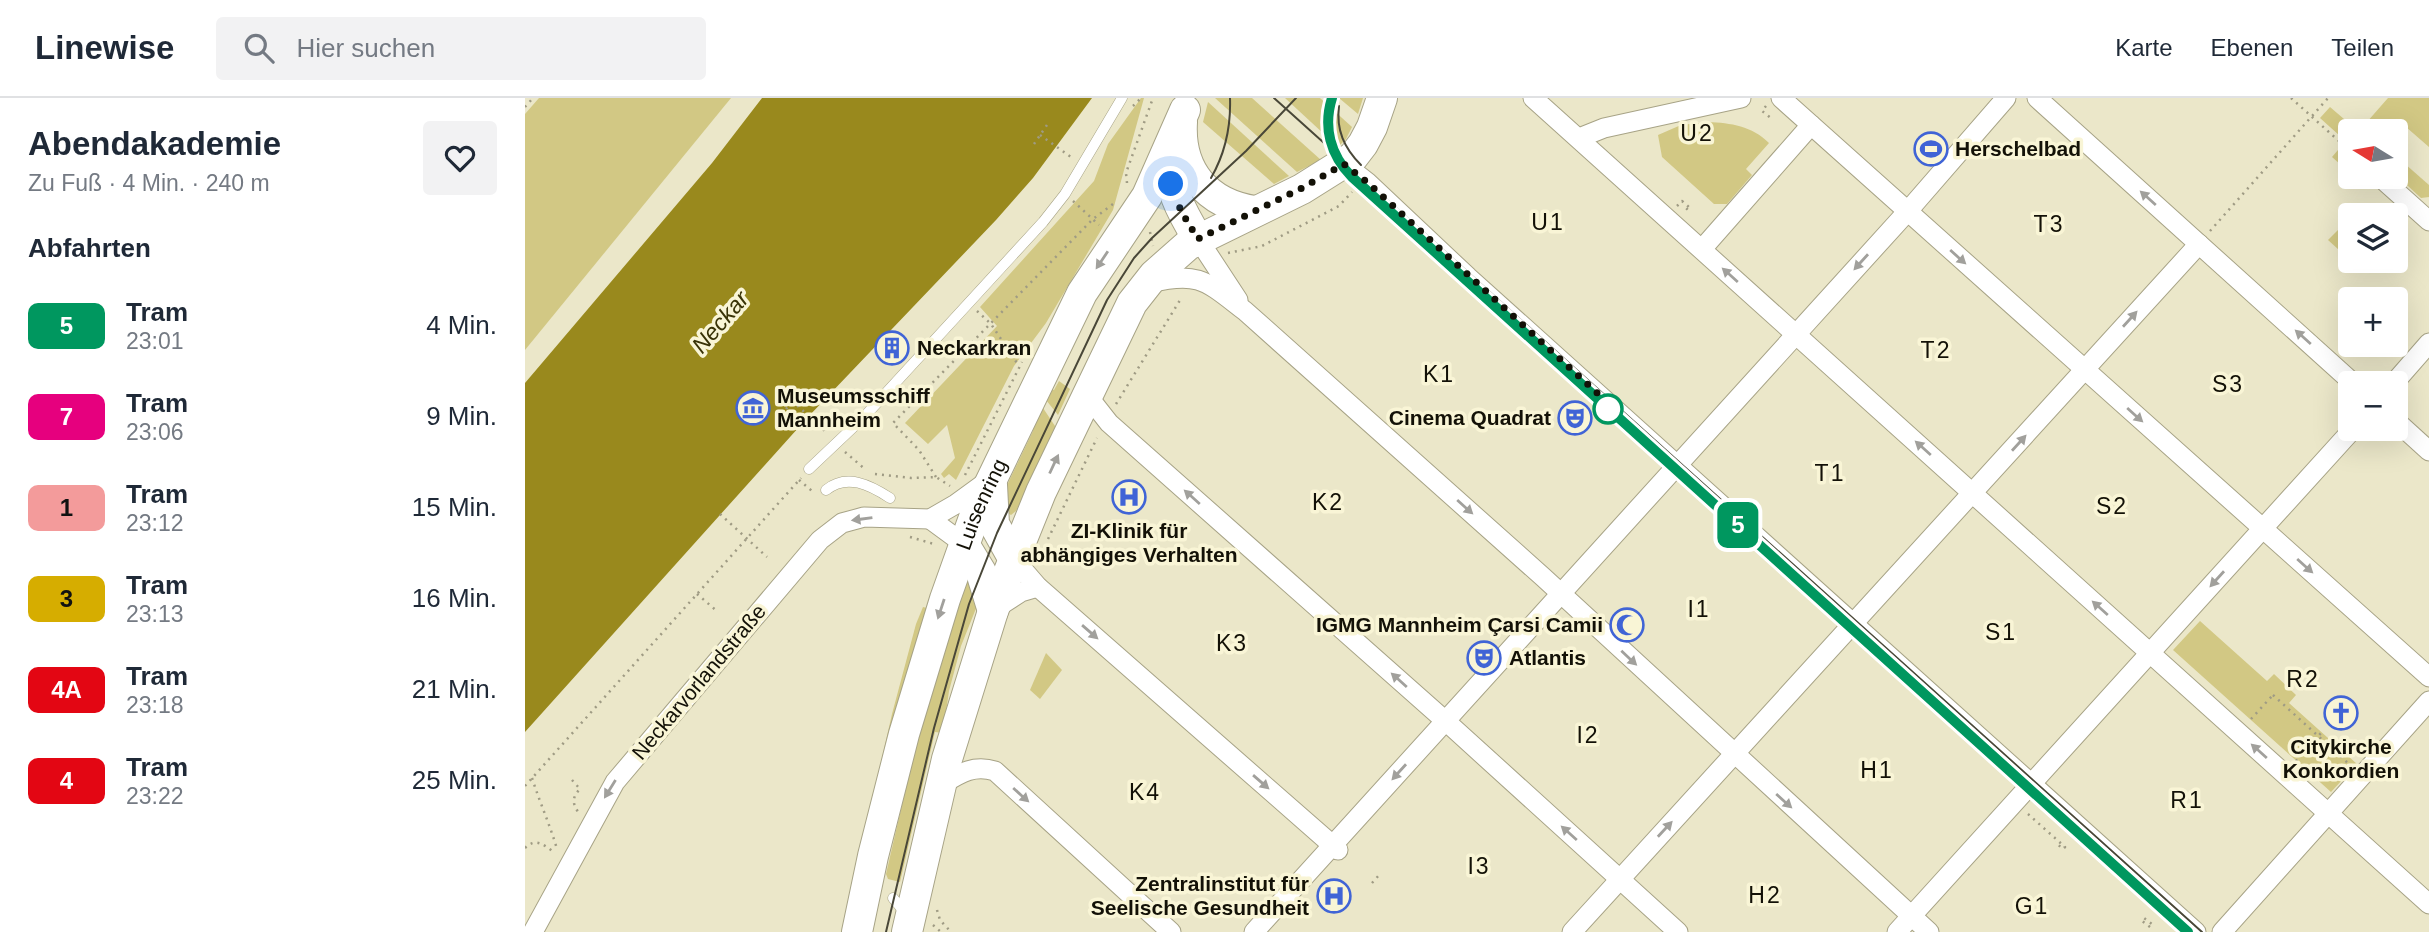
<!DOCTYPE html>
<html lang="de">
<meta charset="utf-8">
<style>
:root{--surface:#fff;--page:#f2f2f3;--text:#1f2937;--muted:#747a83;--line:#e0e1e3}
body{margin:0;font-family:Helvetica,sans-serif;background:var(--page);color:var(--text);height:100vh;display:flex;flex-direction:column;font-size:26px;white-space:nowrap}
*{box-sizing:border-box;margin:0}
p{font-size:23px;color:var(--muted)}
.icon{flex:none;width:38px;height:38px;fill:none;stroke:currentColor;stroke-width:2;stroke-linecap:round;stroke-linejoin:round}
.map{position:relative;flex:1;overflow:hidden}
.panel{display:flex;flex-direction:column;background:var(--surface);width:525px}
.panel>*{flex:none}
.badge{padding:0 14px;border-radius:10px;font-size:24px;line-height:46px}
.needle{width:46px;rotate:281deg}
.buttons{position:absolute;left:1813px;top:21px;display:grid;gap:14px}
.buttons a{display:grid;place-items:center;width:70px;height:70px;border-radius:7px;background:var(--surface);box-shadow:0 7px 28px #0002;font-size:35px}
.you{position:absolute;width:35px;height:35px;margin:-18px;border:5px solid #fff;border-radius:50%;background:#1a73e8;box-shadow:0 0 0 10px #1a73e833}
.map>.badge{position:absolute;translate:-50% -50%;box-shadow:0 0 0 4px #fff}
h2{padding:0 28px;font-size:26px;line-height:63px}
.round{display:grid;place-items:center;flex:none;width:74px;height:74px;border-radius:7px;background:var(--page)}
.headline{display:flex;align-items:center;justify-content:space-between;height:119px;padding:0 28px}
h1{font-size:33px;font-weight:700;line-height:52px}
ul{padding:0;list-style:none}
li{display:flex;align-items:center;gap:21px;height:91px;padding:0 28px}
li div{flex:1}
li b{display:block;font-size:26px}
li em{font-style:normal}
li .badge{min-width:77px;font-weight:700;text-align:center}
header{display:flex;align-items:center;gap:42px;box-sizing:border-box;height:98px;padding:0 35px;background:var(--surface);border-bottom:2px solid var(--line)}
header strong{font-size:33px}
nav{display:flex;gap:38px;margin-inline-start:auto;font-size:24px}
.search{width:490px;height:63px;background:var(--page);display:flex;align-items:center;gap:18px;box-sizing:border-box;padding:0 24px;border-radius:7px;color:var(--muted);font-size:26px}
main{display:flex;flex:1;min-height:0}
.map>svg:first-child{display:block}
.green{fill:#d2c884}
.water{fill:#99891d}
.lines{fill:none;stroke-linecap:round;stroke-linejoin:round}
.lane-casing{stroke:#a7a386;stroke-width:11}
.street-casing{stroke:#a7a386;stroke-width:21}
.primary-casing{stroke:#a7a386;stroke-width:32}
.path{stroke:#9f9b84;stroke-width:2.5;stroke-dasharray:2 5;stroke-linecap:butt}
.lane{stroke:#fff;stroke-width:10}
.street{stroke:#fff;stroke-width:19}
.primary{stroke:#fff;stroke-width:30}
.tram{stroke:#494738;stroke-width:2}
.oneway{fill:#a1a09c}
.line-casing{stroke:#fff;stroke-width:16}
.line{stroke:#00975f;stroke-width:10}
.walk{stroke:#131107;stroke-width:7;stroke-dasharray:0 12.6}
.stop-dot{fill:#fff;stroke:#00975f;stroke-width:3.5}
.labels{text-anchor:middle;stroke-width:7;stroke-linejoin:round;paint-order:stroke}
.poi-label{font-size:21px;font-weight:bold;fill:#131107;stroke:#f9f5d6;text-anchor:start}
.street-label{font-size:21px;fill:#131107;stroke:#f9f5d6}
.neighbourhood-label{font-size:23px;letter-spacing:2px;fill:#131107;stroke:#f9f5d6}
.water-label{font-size:23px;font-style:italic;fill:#393307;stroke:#f9f5d6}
</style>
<header>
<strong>Linewise</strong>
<div class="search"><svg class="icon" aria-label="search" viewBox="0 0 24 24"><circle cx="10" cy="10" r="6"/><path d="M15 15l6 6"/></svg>Hier suchen</div>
<nav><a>Karte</a><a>Ebenen</a><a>Teilen</a></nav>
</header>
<main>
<section class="panel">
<div class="headline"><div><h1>Abendakademie</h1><p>Zu Fuß · 4 Min. · 240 m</p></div><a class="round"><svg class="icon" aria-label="heart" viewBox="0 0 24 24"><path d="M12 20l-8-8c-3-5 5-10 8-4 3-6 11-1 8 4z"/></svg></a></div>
<h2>Abfahrten</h2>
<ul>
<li><span class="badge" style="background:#00975f;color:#fff">5</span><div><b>Tram</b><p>23:01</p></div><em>4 Min.</em></li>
<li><span class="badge" style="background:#e6007e;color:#fff">7</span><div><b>Tram</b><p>23:06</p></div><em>9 Min.</em></li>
<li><span class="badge" style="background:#f39b9b;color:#111">1</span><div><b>Tram</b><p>23:12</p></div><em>15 Min.</em></li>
<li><span class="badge" style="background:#d6ad00;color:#111">3</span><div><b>Tram</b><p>23:13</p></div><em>16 Min.</em></li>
<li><span class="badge" style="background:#e30613;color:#fff">4A</span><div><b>Tram</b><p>23:18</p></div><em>21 Min.</em></li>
<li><span class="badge" style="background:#e30613;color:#fff">4</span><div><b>Tram</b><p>23:22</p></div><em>25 Min.</em></li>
</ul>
</section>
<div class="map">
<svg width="1904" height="834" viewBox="0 0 1904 834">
<rect width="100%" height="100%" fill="#ebe7c9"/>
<g class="green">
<polygon points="14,0 206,0 0,252 0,16"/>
<polygon points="616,0 619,0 588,112 521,225 489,268 431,382 424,376 419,380 416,376 430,360 422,327 403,346 380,325 472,228 455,209 569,83 583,46"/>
<polygon points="690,0 727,0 796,62 772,74"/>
<polygon points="760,0 795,0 827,29 821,41 813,49"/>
<polygon points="814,0 838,0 833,16"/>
<polygon points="1863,0 1904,0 1904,49 1881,29 1877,32 1866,23 1856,33 1834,33"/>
<polygon points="683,4 764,78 749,86 678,24"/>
<polygon points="1805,9 1833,33 1825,33 1825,47 1795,20"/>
<path d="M1183 24C1206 25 1227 28 1244 45L1221 71 1227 77 1202 106H1189L1137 59 1133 37 1156 27Z"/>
<polygon points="1813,52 1825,63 1825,75 1807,59"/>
<polygon points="1871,58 1904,87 1904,99 1896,100 1871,77"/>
<polygon points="1813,132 1825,143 1825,162 1803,142"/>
<polygon points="534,283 545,291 533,317 521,302 526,291 529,292"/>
<polygon points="514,304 532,331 491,413 486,417 472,408 508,333 510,313"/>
<polygon points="445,476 452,508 436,548 424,593 418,635 410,634 375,784 363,781 361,776 383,681 394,612 435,481"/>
<polygon points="398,509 406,511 344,717 367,616 391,526"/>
<polygon points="1675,523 1742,583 1749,576 1771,597 1764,605 1832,666 1806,694 1648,552"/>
<polygon points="521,555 537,572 515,601 505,592"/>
</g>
<polygon class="water" points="237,0 567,0 508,80 471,122 283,319 0,634 0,285 187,65"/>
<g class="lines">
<defs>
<g id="lane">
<polyline points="284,371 339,319 518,124 540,96 597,0"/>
<path d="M301 392C322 375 345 387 365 400"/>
<polyline points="368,800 381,816"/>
</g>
<g id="street">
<polyline points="1008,0 1904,806"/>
<polyline points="1256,0 1904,579"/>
<polyline points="1512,0 1828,285"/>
<polyline points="1059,38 1079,30 1216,0"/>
<polyline points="819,66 842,84 943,179 1671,834"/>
<polyline points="1856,80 1904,123"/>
<polyline points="673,141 713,202"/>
<polyline points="1177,151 1286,27"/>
<path d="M625 185C674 173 681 183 720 213L1018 479 1404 834"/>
<polyline points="1869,285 1904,245"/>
<polyline points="562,297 584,325 925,627 1153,834"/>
<polyline points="1871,323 1904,353"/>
<polyline points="405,421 439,446"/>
<polyline points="488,460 513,489 813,752"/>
<polyline points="468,512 496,494 513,489"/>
<path d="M416 687C434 676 448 666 470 673L646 834"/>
<polyline points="8,834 90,684 295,442 317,425 339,419 405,421 431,406 464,382"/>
<polyline points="729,834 1382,114 1481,0"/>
<polyline points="1047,834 1674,146"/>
<polyline points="1372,834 1828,331"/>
<polyline points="1697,834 1904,603"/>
</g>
<g id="primary">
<path d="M657 24C654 73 682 106 730 113"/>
<path d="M645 54C642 88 656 113 673 141"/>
<polyline points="467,387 469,426 488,460"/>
<polyline points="439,446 456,474 468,513"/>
<path id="s1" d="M332 834 348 758 379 636 420 501 451 414 557 195 622 98 660 12"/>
<polyline points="382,834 422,661 468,513 516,394 607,205 629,177 663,147 777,91 828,59 838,46 847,29 857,0"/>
</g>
</defs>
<use href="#lane" class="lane-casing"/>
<use href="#street" class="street-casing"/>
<use href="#primary" class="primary-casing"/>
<g class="path">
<polyline points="1766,0 1825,53"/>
<polyline points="608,8 616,0"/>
<polyline points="1241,8 1237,13 1246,20 1247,17"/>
<polyline points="0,9 8,0"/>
<polyline points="515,37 546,59"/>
<polyline points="509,46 522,27"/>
<polyline points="602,85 601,75 628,0"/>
<polyline points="548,103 574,127"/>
<polyline points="1152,108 1157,103 1165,110 1163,112 1158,107"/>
<polyline points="1685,133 1803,0"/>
<polyline points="625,134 628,148"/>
<polyline points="703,155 737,148 814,108 827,94"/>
<polyline points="452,213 466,226 494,268"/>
<polyline points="352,247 370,265"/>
<polyline points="262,298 303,336"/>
<polyline points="591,306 657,199"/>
<polyline points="261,311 274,295"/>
<polyline points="320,354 341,372"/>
<polyline points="350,376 386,380 411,379 425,388"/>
<polyline points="440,377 497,264"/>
<polyline points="411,379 394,352 368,325 568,121 588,106"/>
<polyline points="274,382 287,393"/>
<polyline points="195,416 242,459"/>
<polyline points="385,439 409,446"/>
<polyline points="523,441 572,340"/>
<polyline points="172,496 193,514"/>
<polyline points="1748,597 1824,666"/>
<polyline points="1726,621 1747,598"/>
<polyline points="1771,663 1796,635"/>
<path d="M7 680C15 705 25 727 32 751"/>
<path d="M47 682 55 691C47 699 47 706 54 715"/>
<polyline points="0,688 276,380"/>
<polyline points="1503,716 1540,749 1538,751 1530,744"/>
<path d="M0 750C11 739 19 747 30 755"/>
<polyline points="847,785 855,776"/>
<polyline points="412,812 415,822 426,834"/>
<polyline points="408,827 416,834"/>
<polyline points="1625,829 1617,823 1619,820 1627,826"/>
</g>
<use href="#lane" class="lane"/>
<use href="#street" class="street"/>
<use href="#primary" class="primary"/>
<g class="tram">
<polyline points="749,0 1677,834"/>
<polyline points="807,0 803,27 809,54"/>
<path d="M814 8C811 32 819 50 836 67"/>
<path d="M686 80C701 54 706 29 705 0"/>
<polyline points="361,834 409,630 444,506 472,435 582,202 609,160 627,140 721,53 771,0"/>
</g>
</g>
<defs><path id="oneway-solid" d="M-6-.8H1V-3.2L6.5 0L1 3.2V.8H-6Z" transform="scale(1.75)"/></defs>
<g class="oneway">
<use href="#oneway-solid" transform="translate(1623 100) rotate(-138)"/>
<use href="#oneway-solid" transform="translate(1433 159) rotate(42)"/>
<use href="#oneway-solid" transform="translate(577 162) rotate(124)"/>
<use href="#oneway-solid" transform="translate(1336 164) rotate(132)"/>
<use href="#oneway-solid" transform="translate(1205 177) rotate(-138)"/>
<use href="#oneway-solid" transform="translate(1605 221) rotate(-48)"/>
<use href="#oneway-solid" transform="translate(1778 239) rotate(-138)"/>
<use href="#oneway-solid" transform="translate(1610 317) rotate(42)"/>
<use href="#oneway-solid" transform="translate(1494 345) rotate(-48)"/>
<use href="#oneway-solid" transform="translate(1398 350) rotate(-138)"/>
<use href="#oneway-solid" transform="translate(529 366) rotate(-65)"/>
<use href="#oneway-solid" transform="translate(667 399) rotate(-138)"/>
<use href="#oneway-solid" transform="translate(940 409) rotate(42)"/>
<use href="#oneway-solid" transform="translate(337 421) rotate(172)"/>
<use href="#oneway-solid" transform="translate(1780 468) rotate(42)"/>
<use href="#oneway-solid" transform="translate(1692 481) rotate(132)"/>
<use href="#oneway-solid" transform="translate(1575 510) rotate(-138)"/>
<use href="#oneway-solid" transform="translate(416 511) rotate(108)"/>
<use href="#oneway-solid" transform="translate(565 534) rotate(41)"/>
<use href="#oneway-solid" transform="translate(1104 560) rotate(43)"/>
<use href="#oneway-solid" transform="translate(874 582) rotate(-138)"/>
<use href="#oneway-solid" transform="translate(1734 653) rotate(-138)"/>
<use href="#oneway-solid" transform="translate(874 674) rotate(132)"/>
<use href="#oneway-solid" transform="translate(736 684) rotate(41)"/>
<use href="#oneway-solid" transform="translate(85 691) rotate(122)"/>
<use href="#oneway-solid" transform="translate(496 697) rotate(42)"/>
<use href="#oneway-solid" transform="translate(1259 703) rotate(42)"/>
<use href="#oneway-solid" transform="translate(1140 731) rotate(-47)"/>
<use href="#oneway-solid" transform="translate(1044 735) rotate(-138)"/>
</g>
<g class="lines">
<defs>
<path id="line" d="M807 0C798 29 805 57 827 79L1663 834"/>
</defs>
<use href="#line" class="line-casing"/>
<use href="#line" class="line"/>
<polyline class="walk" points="646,86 656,113 673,141 777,90 819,66 842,84 1082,304 1083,311"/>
</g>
<defs>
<symbol id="stadium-ring" viewBox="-11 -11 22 22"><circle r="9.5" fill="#f9f5d6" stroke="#4064d6" stroke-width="1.5"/><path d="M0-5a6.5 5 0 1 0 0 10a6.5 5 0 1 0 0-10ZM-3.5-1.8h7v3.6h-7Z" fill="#4064d6"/></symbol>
<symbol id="building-ring" viewBox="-11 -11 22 22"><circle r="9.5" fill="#f9f5d6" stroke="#4064d6" stroke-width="1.5"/><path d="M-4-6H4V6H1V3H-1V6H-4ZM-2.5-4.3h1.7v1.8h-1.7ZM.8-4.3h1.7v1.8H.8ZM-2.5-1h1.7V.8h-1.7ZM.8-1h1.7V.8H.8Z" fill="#4064d6"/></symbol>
<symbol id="museum-ring" viewBox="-11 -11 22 22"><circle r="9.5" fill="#f9f5d6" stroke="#4064d6" stroke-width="1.5"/><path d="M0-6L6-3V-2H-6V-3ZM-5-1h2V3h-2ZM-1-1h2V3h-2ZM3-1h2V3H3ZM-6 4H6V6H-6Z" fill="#4064d6"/></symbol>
<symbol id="theatre-ring" viewBox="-11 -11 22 22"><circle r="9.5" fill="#f9f5d6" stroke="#4064d6" stroke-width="1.5"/><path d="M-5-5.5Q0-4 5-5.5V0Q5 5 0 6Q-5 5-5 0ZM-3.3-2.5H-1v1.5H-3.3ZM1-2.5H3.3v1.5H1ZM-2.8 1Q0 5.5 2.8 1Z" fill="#4064d6"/></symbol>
<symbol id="hospital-ring" viewBox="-11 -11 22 22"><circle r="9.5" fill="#f9f5d6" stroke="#4064d6" stroke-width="1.5"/><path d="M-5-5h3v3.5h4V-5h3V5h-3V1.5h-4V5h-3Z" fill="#4064d6"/></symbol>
<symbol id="mosque-ring" viewBox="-11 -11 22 22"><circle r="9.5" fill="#f9f5d6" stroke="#4064d6" stroke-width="1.5"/><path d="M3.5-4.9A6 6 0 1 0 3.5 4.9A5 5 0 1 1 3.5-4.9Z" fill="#4064d6"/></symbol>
<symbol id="church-ring" viewBox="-11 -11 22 22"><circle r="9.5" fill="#f9f5d6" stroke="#4064d6" stroke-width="1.5"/><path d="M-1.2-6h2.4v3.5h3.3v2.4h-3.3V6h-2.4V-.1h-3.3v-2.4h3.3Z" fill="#4064d6"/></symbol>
</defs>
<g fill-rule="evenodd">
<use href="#stadium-ring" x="1387" y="32" width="38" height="38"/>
<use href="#building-ring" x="348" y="231" width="38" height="38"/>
<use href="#museum-ring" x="209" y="291" width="38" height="38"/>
<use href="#theatre-ring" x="1031" y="301" width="38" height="38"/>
<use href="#hospital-ring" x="585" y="380" width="38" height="38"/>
<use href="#mosque-ring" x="1083" y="508" width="38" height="38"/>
<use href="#theatre-ring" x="940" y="541" width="38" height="38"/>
<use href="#church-ring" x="1797" y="596" width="38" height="38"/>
<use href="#hospital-ring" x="790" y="779" width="38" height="38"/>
</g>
<circle class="stop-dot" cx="1083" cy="311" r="14"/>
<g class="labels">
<g class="poi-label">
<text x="1430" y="58">Herschelbad</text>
<text x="392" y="257">Neckarkran</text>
<text x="252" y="305">Museumsschiff<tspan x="252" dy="24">Mannheim</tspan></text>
<text x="1026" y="327" text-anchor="end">Cinema Quadrat</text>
<text x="604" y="440" text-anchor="middle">ZI-Klinik für<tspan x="604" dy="24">abhängiges Verhalten</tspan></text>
<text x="1078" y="534" text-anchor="end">IGMG Mannheim Çarsi Camii</text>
<text x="984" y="567">Atlantis</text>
<text x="1816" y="656" text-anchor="middle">Citykirche<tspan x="1816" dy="24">Konkordien</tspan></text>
<text x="784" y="793" text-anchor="end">Zentralinstitut für<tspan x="784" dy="24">Seelische Gesundheit</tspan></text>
</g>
<g class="street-label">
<text dy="7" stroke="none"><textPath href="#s1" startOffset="446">Luisenring</textPath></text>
<text transform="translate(174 584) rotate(-50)" y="7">Neckarvorlandstraße</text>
</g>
<g class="neighbourhood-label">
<text x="1172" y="43">U2</text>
<text x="1023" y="132">U1</text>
<text x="1524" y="134">T3</text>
<text x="1411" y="260">T2</text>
<text x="914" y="284">K1</text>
<text x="1703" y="294">S3</text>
<text x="1305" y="383">T1</text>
<text x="803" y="412">K2</text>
<text x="1587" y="416">S2</text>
<text x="1174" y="519">I1</text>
<text x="1476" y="542">S1</text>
<text x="707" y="553">K3</text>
<text x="1778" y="589">R2</text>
<text x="1063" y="645">I2</text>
<text x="1352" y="680">H1</text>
<text x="620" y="702">K4</text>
<text x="1662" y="710">R1</text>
<text x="954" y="776">I3</text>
<text x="1240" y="805">H2</text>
<text x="1507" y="816">G1</text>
</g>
<g class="water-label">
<text transform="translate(195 224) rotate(-49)" y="8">Neckar</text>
</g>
</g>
</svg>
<div class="buttons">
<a><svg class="needle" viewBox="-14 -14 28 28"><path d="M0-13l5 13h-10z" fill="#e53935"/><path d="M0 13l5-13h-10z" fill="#747a83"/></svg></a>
<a><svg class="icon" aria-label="layers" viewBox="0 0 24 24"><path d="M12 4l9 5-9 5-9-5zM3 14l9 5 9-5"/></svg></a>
<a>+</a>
<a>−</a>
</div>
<div class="you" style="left:646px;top:86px"></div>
<b class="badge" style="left:1213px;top:427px;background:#00975f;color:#fff">5</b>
</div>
</main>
